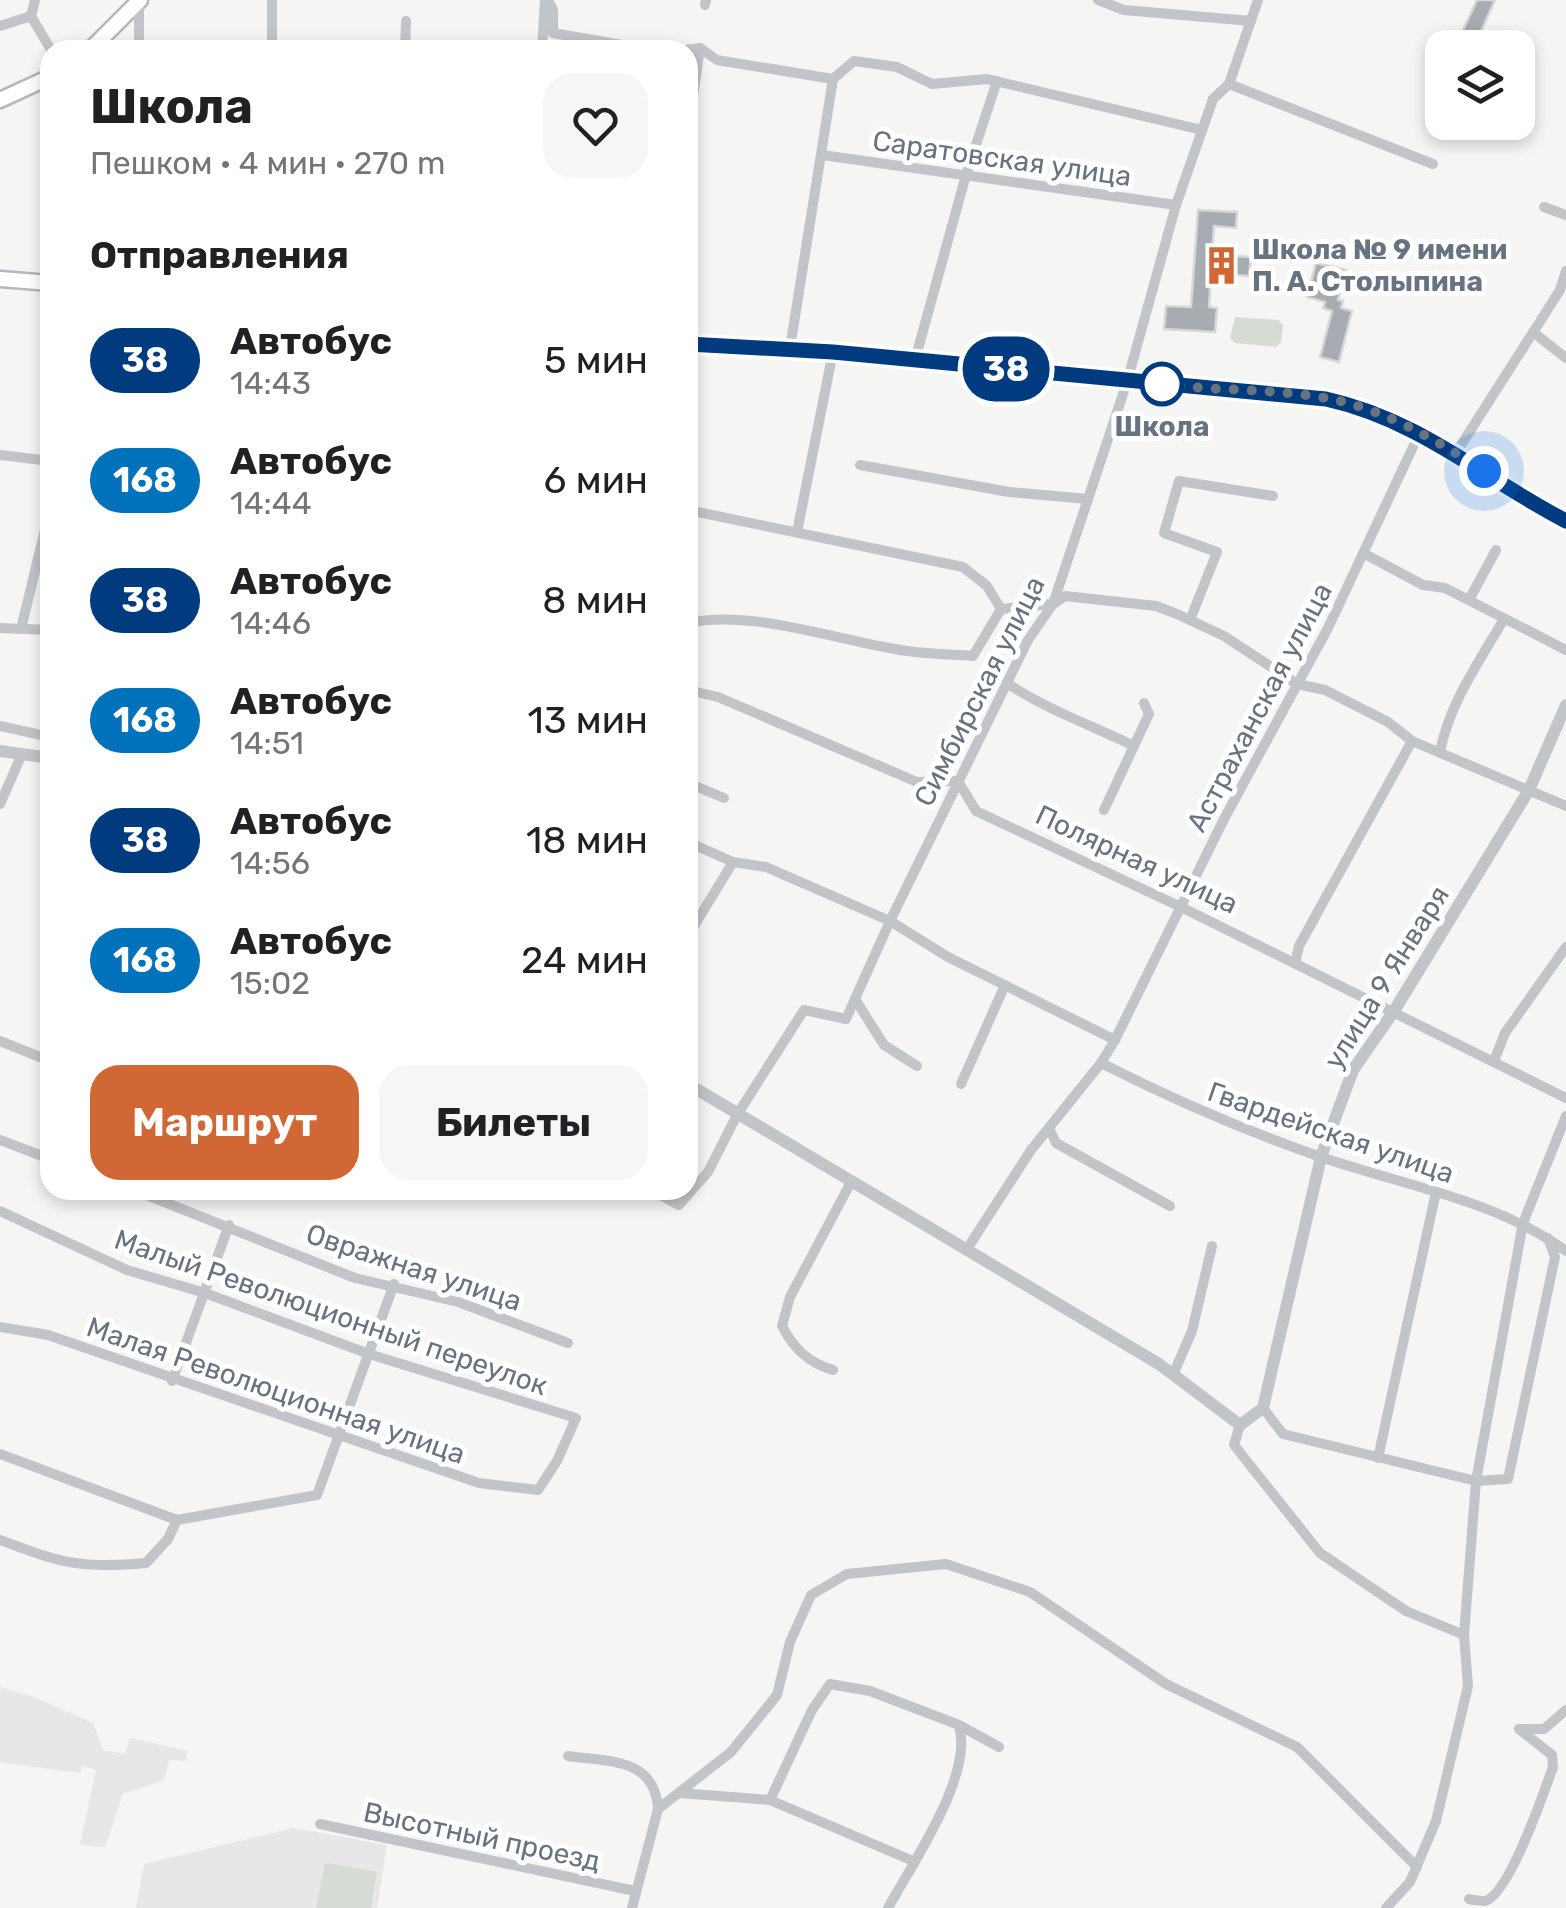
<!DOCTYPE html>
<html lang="ru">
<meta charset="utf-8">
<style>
:root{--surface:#fff;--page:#f6f6f6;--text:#202124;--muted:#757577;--accent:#d26736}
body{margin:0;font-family:Rubik,sans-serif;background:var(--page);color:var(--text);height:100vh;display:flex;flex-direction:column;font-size:38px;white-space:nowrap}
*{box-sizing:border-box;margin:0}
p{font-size:32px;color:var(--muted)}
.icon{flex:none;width:55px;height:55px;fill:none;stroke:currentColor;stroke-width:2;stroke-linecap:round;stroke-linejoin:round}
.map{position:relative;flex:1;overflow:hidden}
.details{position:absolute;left:40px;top:40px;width:658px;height:1160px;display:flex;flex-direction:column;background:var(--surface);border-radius:30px;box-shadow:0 5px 15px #0003}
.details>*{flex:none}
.badge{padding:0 20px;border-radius:32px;font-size:35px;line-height:65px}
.controls{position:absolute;left:1425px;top:30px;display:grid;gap:20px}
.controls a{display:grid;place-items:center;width:110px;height:110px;border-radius:20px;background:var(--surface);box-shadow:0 5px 15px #0003;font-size:50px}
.you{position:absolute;width:50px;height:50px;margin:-25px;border:8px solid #fff;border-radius:50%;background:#1a73e8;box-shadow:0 0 0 15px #1a73e833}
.map>.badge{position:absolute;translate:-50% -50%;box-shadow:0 0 0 5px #fff}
h2{padding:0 50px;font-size:38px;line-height:90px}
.round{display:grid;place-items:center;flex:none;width:105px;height:105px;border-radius:30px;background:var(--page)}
.head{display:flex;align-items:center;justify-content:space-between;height:170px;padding:0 50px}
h1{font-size:48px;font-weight:700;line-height:75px}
.action{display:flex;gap:20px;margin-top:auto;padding:20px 50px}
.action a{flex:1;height:115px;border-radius:30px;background:var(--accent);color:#fff;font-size:40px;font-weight:700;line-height:115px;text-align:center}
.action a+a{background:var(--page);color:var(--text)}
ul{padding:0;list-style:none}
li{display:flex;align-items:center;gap:30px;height:120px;padding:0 50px}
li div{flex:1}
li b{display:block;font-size:38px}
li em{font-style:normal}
li .badge{min-width:110px;font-weight:700;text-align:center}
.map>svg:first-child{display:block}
.built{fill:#e6e7e6}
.green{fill:#d6dcd4}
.building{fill:#a6acb2;stroke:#d7d7d5;stroke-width:2.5}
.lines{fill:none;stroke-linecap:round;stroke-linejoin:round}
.secondary-casing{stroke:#b4b8bc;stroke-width:19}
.minor{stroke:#c1c4c8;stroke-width:10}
.tertiary{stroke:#c1c4c8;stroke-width:12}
.secondary{stroke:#fff;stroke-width:14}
.line-casing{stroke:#fff;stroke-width:22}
.line{stroke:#003b80;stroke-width:15}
.walk{stroke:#677381;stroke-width:10;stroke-dasharray:0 18}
.stop-dot{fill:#fff;stroke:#003b80;stroke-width:5}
.labels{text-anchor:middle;stroke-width:10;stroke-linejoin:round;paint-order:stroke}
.street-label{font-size:28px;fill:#677381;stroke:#fff}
.poi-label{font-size:28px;font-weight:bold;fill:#677381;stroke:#fff;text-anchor:start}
.stop-label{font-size:28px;font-weight:bold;fill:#677381;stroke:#fff}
</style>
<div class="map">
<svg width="1566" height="1908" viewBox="0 0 1566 1908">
<rect width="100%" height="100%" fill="#f5f6f3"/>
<g class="built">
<polygon points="0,1687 34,1697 93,1723 103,1750 125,1754 130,1738 188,1751 185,1761 170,1760 163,1781 123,1794 105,1847 80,1845 96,1770 83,1766 80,1773 0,1762"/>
<polygon points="294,1828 387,1845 377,1908 136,1908 144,1864"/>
</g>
<g class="green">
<polygon points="1235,317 1279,320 1283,325 1281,342 1276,347 1235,343 1230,338"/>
<polygon points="325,1863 377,1872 371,1908 316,1908"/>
</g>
<g class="building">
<polygon points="1477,0 1495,0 1478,38 1463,30"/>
<polygon points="1198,210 1237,212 1236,228 1214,226 1212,255 1251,257 1249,276 1211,273 1209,307 1217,308 1215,332 1164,329 1166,306 1191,307"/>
<polygon points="1316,263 1346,270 1338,300 1343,301 1341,308 1352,311 1339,362 1320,357 1332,311 1323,308 1325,302 1307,297"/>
</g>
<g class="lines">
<defs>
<g id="secondary">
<polyline points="90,50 140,0"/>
<polyline points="0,100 50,77"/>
<polyline points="0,279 50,283"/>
<path d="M688 345 833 352 1326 399C1420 420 1483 477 1566 521"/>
</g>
</defs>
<use href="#secondary" class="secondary-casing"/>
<g class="minor">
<polyline points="35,0 31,16 51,50"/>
<polyline points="548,0 553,10 553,33 651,50"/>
<polyline points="1098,0 1124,10 1251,21"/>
<polyline points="139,3 139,50"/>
<polyline points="705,5 706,0"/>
<polyline points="0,26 31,16"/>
<polyline points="272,50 272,0"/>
<polyline points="405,50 406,21"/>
<polyline points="542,50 545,0"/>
<polyline points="686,50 700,48 717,60 833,79 854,61 897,67 932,84 987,79 1202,130"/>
<polyline points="1229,84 1433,164"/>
<polyline points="688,130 700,48"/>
<polyline points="822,155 1176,205"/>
<polyline points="1544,207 1566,215"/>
<polyline points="1533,332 1566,358"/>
<polyline points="790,348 833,79"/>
<polyline points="915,360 966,175 997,81"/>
<polyline points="688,370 696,346"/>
<polyline points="1456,453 1560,290 1566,271"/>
<polyline points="0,455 50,461"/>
<polyline points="860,465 1009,492 1088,499"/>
<polyline points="688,510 963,567 987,586 1001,609 1053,604 1065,596 1156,606 1177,614 1224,636 1297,684 1325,690 1388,722 1412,741 1566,806"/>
<polyline points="797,532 833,352"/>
<polyline points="1363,553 1423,585 1445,588 1566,650"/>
<polyline points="1469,600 1496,550"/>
<polyline points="1190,620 1217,552 1164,533 1179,481 1273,496"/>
<path d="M688 623C749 609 834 639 895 649 920 654 947 654 973 656L1001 609"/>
<polyline points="0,628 50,630"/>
<polyline points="21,629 50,509"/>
<path d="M1007 683C1047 710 1091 725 1134 746"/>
<polyline points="688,690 718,697 917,782 958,781 976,811 1181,907 1566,1098"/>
<polyline points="0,726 50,737"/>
<path d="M1440 752C1449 704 1480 660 1504 619"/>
<polyline points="688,783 724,798"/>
<polyline points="0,804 22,754"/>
<polyline points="1104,810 1149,714 1144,703"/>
<polyline points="688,842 733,862 766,867 890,921 948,957 1115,1040"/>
<polyline points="688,936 733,862"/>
<polyline points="1295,963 1299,946 1412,741"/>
<polyline points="855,999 884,1045 917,1066"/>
<polyline points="0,1041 50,1061"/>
<polyline points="1494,1061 1505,1033 1566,947"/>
<path d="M1101 1063C1172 1099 1243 1130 1318 1156 1401 1185 1495 1199 1566 1251"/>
<polyline points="961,1084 1005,985"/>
<polyline points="1049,1128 1056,1143 1170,1206"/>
<polyline points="0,1140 50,1159"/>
<polyline points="134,1190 355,1278 458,1302 568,1343"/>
<polyline points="350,1190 356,1192"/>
<polyline points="651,1190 679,1205 708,1172 737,1115 804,1010 846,1019 890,921 1028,640 1053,604 1127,382 1176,205 1213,99 1229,84 1258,0"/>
<polyline points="0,1211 127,1270 205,1293 369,1354 576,1418 557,1461 538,1490 479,1483 48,1335 0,1327"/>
<polyline points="967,1249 1031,1150 1101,1063 1115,1040 1224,819 1328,628 1420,432"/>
<path d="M833 1370C809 1363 794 1349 782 1326L790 1297 851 1182"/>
<polyline points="1173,1375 1192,1331 1212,1246"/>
<polyline points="172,1381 229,1225"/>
<polyline points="1263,1408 1283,1434 1476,1481 1508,1479 1555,1257 1548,1238"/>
<polyline points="1240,1425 1234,1445 1320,1553 1406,1611 1464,1635"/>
<polyline points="0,1454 177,1520 317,1495 394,1284"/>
<polyline points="1378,1458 1436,1192"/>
<path d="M0 1540C61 1563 81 1569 146 1563L168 1539 177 1520"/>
<polyline points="1520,1729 1544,1729 1566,1710"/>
<path d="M568 1756C608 1762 655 1757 658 1809"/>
<polyline points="680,1793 770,1800 913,1861"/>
<polyline points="770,1800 812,1710 830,1684 870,1691 959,1725 999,1747"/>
<polyline points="320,1824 635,1891"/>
<path d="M1469 1899C1471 1900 1483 1901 1485 1901 1509 1895 1544 1792 1553 1767L1552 1755 1519 1729"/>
<polyline points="632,1908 658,1809 731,1752 777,1695 790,1642 811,1595 847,1574 946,1564 1030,1592 1166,1684 1297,1747 1417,1867"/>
<path d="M888 1908C912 1864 974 1775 959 1726"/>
<polyline points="1386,1908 1410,1882 1436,1821 1468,1686 1464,1635 1476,1481 1523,1223 1566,1116"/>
</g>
<g class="tertiary">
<polyline points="0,751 50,758"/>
<polyline points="688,1084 1159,1364 1240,1425 1263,1408 1321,1157 1353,1070 1394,1011 1529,790 1566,705"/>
</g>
<use href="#secondary" class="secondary"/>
</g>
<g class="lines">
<defs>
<path id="line" d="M688 344 833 352 1326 399C1420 420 1483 478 1566 521"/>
</defs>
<use href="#line" class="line-casing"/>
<use href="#line" class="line"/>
<path class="walk" d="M1162 384C1227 393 1297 386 1361 407 1406 422 1445 446 1484 471"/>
</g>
<defs>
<symbol id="building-bare" viewBox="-9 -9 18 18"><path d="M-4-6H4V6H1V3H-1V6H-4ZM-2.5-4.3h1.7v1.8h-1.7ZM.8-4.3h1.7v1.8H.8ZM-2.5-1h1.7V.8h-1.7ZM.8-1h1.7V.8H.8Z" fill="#d26736" stroke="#fff" stroke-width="2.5" paint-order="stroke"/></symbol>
</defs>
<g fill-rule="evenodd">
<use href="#building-bare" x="1194" y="238" width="55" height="55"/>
</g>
<circle class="stop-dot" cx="1162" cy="384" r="20"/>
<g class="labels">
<g class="street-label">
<text transform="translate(1002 158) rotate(8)" y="10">Саратовская улица</text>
<text transform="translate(979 691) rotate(-63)" y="10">Симбирская улица</text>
<text transform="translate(1259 707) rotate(-62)" y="10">Астраханская улица</text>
<text transform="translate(1137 859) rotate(25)" y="10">Полярная улица</text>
<text transform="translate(1386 977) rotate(-58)" y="10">улица 9 Января</text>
<text transform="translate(1331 1132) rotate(19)" y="10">Гвардейская улица</text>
<text transform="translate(414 1267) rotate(18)" y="10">Овражная улица</text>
<text transform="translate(331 1312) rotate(19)" y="10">Малый Революционный переулок</text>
<text transform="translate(276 1390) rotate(19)" y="10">Малая Революционная улица</text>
<text transform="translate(482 1836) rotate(12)" y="10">Высотный проезд</text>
</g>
<g class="poi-label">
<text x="1252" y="259">Школа № 9 имени<tspan x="1252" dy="32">П. А. Столыпина</tspan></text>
</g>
<g class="stop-label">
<text x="1162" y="436">Школа</text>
</g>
</g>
</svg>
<div class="controls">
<a><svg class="icon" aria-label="layers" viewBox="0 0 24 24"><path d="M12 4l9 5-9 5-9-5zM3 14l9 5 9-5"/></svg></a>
</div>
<div class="you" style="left:1484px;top:471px"></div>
<b class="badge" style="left:1006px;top:369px;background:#003b80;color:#fff">38</b>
<section class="details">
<div class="head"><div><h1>Школа</h1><p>Пешком · 4 мин · 270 m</p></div><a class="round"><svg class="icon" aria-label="heart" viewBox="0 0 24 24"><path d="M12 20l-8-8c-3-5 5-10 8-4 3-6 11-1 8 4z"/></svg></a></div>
<h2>Отправления</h2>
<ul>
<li><span class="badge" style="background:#003b80;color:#fff">38</span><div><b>Автобус</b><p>14:43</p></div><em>5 мин</em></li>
<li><span class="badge" style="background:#0072bc;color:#fff">168</span><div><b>Автобус</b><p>14:44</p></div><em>6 мин</em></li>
<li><span class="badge" style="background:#003b80;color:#fff">38</span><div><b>Автобус</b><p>14:46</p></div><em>8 мин</em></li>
<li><span class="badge" style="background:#0072bc;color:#fff">168</span><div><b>Автобус</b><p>14:51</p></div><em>13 мин</em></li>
<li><span class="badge" style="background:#003b80;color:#fff">38</span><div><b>Автобус</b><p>14:56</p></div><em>18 мин</em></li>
<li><span class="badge" style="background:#0072bc;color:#fff">168</span><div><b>Автобус</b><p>15:02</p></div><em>24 мин</em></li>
</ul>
<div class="action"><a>Маршрут</a><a>Билеты</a></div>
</section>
</div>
